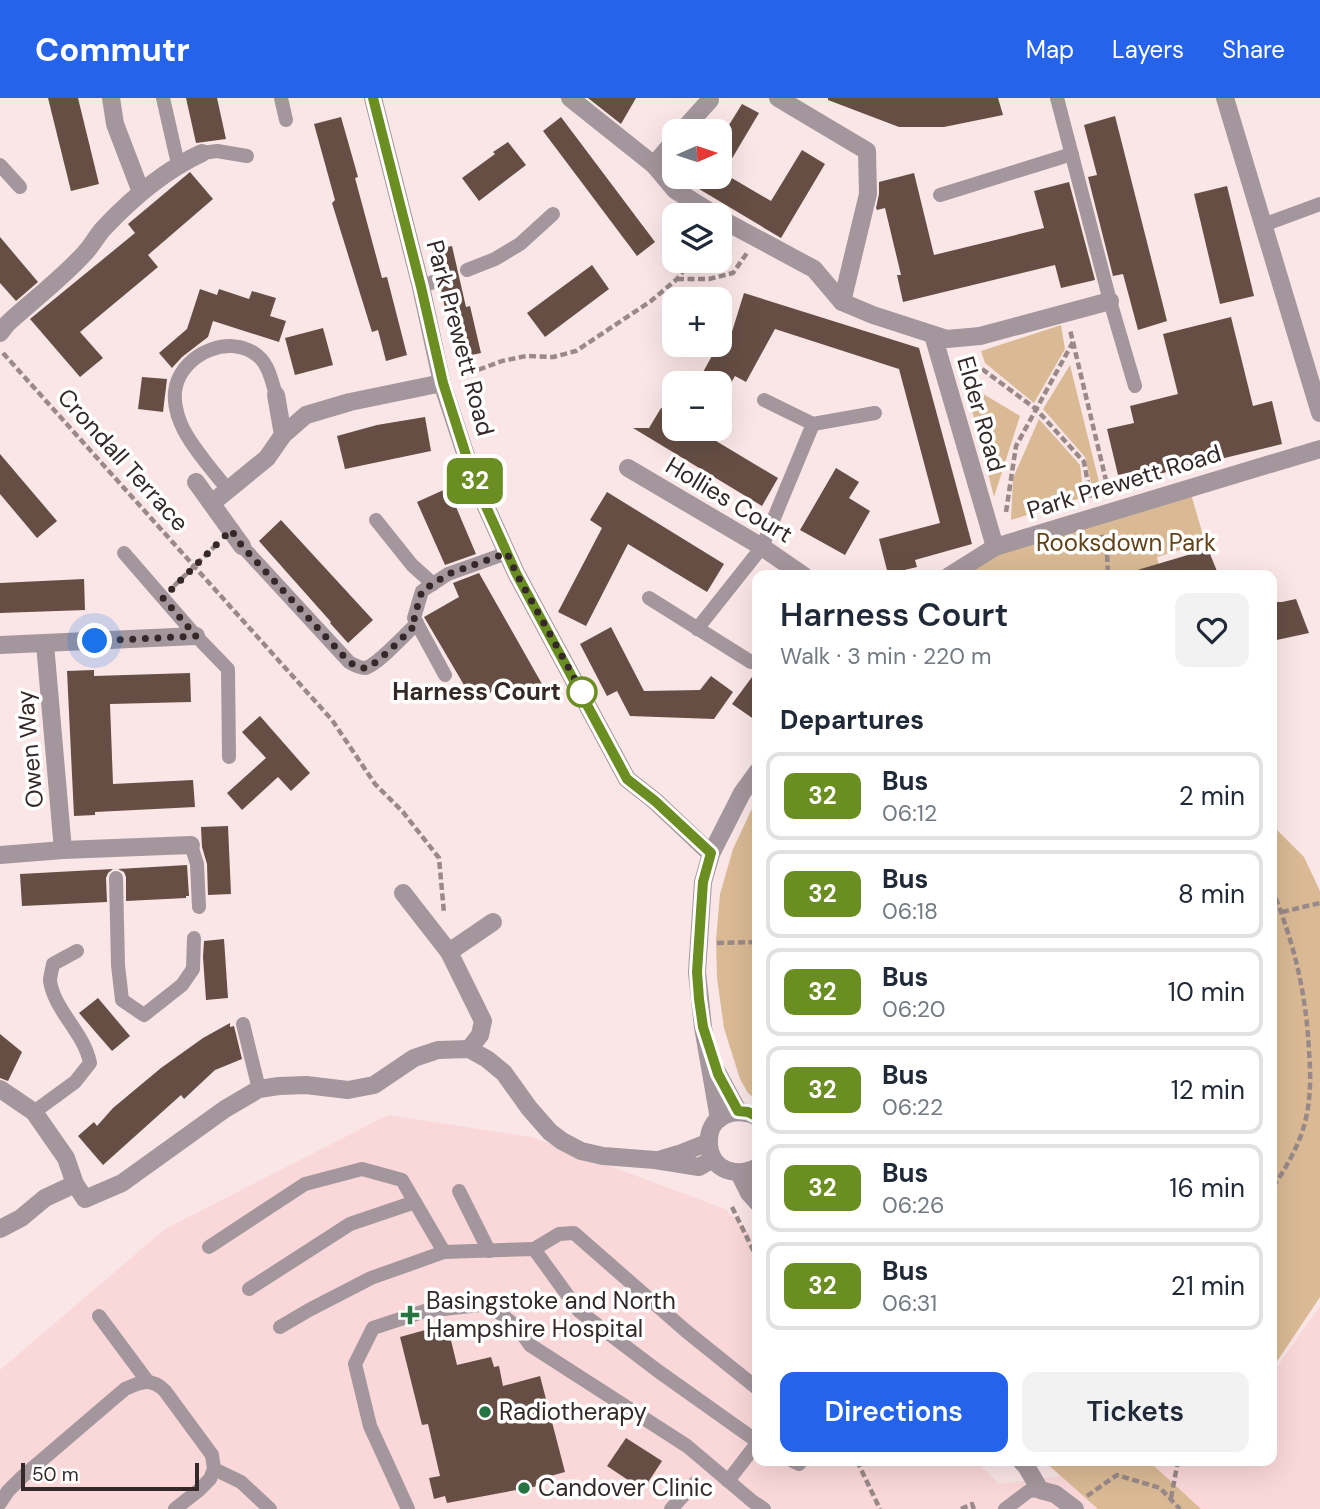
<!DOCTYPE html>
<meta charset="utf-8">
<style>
:root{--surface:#fff;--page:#f2f2f3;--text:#1f2937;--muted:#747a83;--line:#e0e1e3;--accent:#2563eb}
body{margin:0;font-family:"DM Sans",sans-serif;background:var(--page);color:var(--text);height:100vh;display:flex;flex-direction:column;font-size:26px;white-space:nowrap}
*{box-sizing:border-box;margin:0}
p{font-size:23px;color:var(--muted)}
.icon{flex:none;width:38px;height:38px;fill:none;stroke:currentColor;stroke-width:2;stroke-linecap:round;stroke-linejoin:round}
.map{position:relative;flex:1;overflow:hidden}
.sheet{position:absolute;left:752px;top:472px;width:525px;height:896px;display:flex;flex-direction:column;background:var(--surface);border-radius:14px;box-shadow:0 7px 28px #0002}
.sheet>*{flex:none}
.badge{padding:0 14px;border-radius:10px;font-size:24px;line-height:46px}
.needle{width:46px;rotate:87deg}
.tools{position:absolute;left:662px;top:21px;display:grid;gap:14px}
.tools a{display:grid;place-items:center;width:70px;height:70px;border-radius:14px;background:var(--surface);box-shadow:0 7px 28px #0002;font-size:35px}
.scale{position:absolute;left:21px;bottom:18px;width:178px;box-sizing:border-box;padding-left:7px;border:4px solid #342828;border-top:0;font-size:19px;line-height:24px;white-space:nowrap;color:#342828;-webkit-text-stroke:5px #fff;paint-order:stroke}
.you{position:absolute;width:35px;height:35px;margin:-18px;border:5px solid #fff;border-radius:50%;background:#1a73e8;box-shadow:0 0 0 10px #1a73e833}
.map>.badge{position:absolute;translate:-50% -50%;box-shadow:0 0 0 4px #fff}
h2{padding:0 28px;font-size:26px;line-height:63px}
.round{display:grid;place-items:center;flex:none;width:74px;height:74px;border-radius:14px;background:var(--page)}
.summary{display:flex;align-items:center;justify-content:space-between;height:119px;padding:0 28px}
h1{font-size:33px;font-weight:600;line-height:52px}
.action{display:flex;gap:14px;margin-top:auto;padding:14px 28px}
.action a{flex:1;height:80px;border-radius:14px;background:var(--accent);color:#fff;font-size:28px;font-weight:600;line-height:80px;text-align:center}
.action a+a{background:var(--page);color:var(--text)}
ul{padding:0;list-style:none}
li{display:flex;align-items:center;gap:21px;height:88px;margin:0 14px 10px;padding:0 14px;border:4px solid var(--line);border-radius:14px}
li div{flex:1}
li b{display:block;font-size:26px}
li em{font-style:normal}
li .badge{min-width:77px;font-weight:700;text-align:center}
header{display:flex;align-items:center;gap:42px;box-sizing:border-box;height:98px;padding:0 35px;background:var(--accent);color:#fff}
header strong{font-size:33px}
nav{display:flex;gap:38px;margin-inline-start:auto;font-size:24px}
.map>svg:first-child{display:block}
.built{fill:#fad8d9}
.green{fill:#daba95}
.building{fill:#664e44}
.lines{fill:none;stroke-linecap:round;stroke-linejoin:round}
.path{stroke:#998989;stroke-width:4.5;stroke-dasharray:7 3.5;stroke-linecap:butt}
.service{stroke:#a3969c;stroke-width:14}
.minor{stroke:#a3969c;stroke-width:18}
.tertiary{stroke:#a3969c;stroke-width:18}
.line-casing{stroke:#fff;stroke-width:16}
.line{stroke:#6b8e23;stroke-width:10}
.walk{stroke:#342828;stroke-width:7;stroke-dasharray:0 12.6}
.stop-dot{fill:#fff;stroke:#6b8e23;stroke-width:3.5}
.poi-dot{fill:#277342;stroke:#fff;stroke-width:2.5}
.labels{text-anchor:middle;stroke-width:7;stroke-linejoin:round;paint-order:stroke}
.street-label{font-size:24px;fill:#342828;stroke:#fff}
.park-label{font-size:24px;fill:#624218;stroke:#fff}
.stop-label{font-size:24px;font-weight:bold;fill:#342828;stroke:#fff;text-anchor:end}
.poi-label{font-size:24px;fill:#342828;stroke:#fff;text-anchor:start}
</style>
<header>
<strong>Commutr</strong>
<nav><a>Map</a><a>Layers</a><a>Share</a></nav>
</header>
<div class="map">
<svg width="1320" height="1411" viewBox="0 0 1320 1411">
<rect width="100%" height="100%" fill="#fae6e6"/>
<polygon class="built" points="388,1017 532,1039 725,1111 758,1144 758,1363 976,1363 999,1386 1180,1363 1272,1363 1272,1276 1320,1208 1320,1411 0,1411 0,1272 165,1131"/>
<g class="green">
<polygon points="1061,227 1065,251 1034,305 985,265 981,253"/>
<polygon points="1070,267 1102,396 1094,398 1085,359 1043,311"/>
<polygon points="965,285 1020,318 994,399"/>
<polygon points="1039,321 1080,367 1084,399 1011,422 1013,380"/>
<polygon points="1191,396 1205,444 1157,459 1161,478 964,478 998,453"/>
<polygon points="758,698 758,1003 748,995 740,981 724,930 717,880 716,842 720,796 733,751"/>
<polygon points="1272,727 1304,759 1320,793 1320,1199 1272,1271"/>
<polygon points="1044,1363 1172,1363 1152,1366 1201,1411 1098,1411"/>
</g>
<g class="building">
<polygon points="48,0 78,0 99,86 71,93"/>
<polygon points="186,0 217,0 226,41 196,45"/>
<polygon points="588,0 636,0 621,26"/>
<polygon points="828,0 998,0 1003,17 944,29 899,29 828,2"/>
<polygon points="742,6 759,15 721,79 730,79 771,103 802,52 825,66 781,140 679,79 719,79 719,43"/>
<polygon points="1115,18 1167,223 1138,232 1123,176 1113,178 1088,79 1097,77 1084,27"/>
<polygon points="341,19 358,79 355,80 382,180 387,179 407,257 386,263 378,232 372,234 332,105 335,102 314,26"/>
<polygon points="561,19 655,144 637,158 543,33"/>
<polygon points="508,44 526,67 479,103 462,80 495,56 493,54"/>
<polygon points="190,74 213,101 148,157 158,169 80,234 103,260 80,279 30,221 135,135 128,126"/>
<polygon points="914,75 934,157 1044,130 1034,93 1069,84 1095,182 1061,190 1055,167 903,204 897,177 901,177 885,110 877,112 876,110 879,96 879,84"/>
<polygon points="1227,88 1254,198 1220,206 1194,96"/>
<polygon points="0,139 38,184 16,203 0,185"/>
<polygon points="452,148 466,209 470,208 481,255 462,259 451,213 446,215 441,191 446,187 447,179 443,174 437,173 432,152"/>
<polygon points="592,167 609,191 545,239 527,215"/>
<polygon points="200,191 217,197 219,191 249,201 252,193 276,200 270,218 286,223 279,244 213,223 208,239 182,259 172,270 159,255 187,231"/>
<polygon points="744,195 919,250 972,446 915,462 917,469 888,476 879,441 940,425 899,271 775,231 746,284 735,278 731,285 697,285 718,247 719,247 724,236 730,240"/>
<polygon points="1231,219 1253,308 1272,303 1282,346 1146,379 1144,371 1118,377 1107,331 1134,325 1130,308 1178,296 1163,236"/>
<polygon points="323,230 333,267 295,277 285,240"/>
<polygon points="142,279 167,281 163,314 138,311"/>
<polygon points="661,310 674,317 674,331 696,331 778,380 762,408 633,330 649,330"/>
<polygon points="425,319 431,353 345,371 337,338 377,327"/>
<polygon points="0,356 57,423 37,440 0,396"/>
<polygon points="836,370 859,384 849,400 870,413 845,457 800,432"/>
<polygon points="448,390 476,456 445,467 417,404"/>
<polygon points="607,394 724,466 707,494 628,446 586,528 558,514 602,430 590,422"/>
<polygon points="281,422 373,522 348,545 330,525 331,524 259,443"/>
<polygon points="1208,451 1219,478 1135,478 1134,473"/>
<polygon points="479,475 542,586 515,602 505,586 474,604 424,519 459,499 453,485"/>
<polygon points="84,481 85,512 0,515 0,485"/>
<polygon points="1296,501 1309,535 1272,543 1272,504 1282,504"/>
<polygon points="611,529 644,593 700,592 711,578 733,594 714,621 630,618 617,593 607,598 580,546"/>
<polygon points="758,571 758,624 732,606"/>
<polygon points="94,572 94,578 190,575 191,604 110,606 113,686 193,682 195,709 95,714 95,717 74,718 67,573"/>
<polygon points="260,618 310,675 291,693 278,679 242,712 227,695 266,660 242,634"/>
<polygon points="228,728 231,796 208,797 207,766 202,749 201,729"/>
<polygon points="187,767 189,798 186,798 186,800 126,803 126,779 124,774 118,771"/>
<polygon points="113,771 108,775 106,780 107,804 22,808 20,776"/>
<polygon points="224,841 228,900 206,902 203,859 204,843"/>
<polygon points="98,900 130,938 112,953 79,915"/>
<polygon points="230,925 230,929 234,928 242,961 215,972 184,1001 181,997 103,1067 78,1038 94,1024 97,1028 113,1010 161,970 203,940"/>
<polygon points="0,936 22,954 8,983 0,980"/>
<polygon points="447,1226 457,1267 491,1259 494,1269 499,1268 503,1288 540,1278 565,1374 536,1382 538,1388 447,1405 445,1398 434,1401 429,1380 440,1378 428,1326 422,1327 400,1239"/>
<polygon points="626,1340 662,1363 643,1392 607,1368"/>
</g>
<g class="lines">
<g class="path">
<polyline points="677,181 709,181 733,175 747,155"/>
<polyline points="1073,244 1109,395"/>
<polyline points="3,255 332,622 375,686 403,714 439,760 444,815"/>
<polyline points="982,271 1036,311 1084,364 1091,402"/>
<polyline points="459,279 502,263 526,258 553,259 576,253 651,203 677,181 691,163"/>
<polyline points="1006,414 1016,348 1073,244 1070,232"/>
<polyline points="1101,437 1107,455 1108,478"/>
<polyline points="1099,478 1108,477"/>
<polyline points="174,488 218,445"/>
<path d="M1272 790C1294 846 1306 893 1309 953 1311 978 1311 1003 1304 1028 1298 1049 1285 1072 1272 1090"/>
<polyline points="1282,814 1320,805"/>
<polyline points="717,845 758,844"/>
<polyline points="732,1109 758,1162"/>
<polyline points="857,1363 880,1411"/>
<polyline points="1087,1398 1117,1377 1160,1390 1180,1411"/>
<polyline points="1171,1400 1178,1363"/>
<polyline points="961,1411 972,1406 974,1411"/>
</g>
<g class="service">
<polyline points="163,0 178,66"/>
<polyline points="281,0 286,22"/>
<polyline points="1057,0 1110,203 1135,288"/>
<polyline points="202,55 217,53 247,58"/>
<polyline points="0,67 20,89"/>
<polyline points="940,97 1072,56"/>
<polyline points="1263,127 1320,106"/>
<polyline points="467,172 495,161 520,146 553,116"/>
<polyline points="421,189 438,182"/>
<polyline points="764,302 813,326 875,315"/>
<path d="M228 392C214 374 189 346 181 326 176 315 173 300 176 288 184 255 231 235 258 258 269 267 272 284 276 297"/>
<polyline points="376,422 412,467 433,486"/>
<path d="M242 448 349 564C354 567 359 570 365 570 376 568 407 535 417 525"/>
<polyline points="124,455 196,538 228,571 229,659"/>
<polyline points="649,500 751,564"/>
<polyline points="697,531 762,449 813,326"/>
<polyline points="445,577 414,520 422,493 448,476 507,455"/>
<polyline points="191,747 197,766 199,809"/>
<polyline points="116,780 118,867 122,902 144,917 182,887 193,871 194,840"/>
<polyline points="243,926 259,991"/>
<path d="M34 1014 75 984 90 965C84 934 55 914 50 883 50 878 52 872 53 866L77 853"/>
<polyline points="459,1093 489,1153"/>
<polyline points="209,1149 305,1086 362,1071 402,1082 444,1154"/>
<polyline points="534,1151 559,1136 574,1135 686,1233 758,1291"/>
<polyline points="249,1191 350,1126 415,1104"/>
<polyline points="99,1218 148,1284"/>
<polyline points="280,1229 309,1212 371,1180 444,1154 534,1151 579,1213 658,1273 758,1344"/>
<polyline points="793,1363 799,1366 801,1363"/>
<polyline points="214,1371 241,1384 270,1411"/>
<polyline points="728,1383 758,1344"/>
<path d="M0 1405 8 1393 22 1379 125 1291C141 1284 151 1279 165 1293L212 1357 214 1371 210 1381 199 1392 175 1411"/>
<polyline points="408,1411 370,1328 355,1266 373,1230 425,1213 489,1206 518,1230 530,1247 687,1348 752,1403 764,1411"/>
<polyline points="671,1411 695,1385"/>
<polyline points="1005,1411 1029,1393 1040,1392"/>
</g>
<g class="minor">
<polyline points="111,0 115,26 141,94"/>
<polyline points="570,0 654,67 675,92 715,117"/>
<polyline points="778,0 867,53 868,96 842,204"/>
<polyline points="1225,0 1320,315"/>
<polyline points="682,33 710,2"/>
<polyline points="654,67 674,43"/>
<polyline points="719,120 814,171 842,204 873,217 947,241 980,238 1110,203"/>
<path d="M0 235 7 226C32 203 60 182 83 157 91 149 96 139 103 131 132 100 163 73 202 55"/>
<polyline points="933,237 995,449"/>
<polyline points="276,297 283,337"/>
<polyline points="628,370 762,449 804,478"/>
<polyline points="196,384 242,448"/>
<polyline points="212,405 267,360 283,337 306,317 350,304 442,285"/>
<polyline points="45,546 63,752"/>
<polyline points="0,547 196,538"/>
<polyline points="0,757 63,752 191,747"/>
<polyline points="403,795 449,854 483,923 480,937 469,951"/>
<polyline points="449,854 493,824"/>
<polyline points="0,991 34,1014 66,1060 75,1086"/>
<polyline points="662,1061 679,1056 709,1044"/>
<polyline points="0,1131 21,1120 45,1100 75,1086 85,1101 122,1085 225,1011 259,991 279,988 306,987 348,992 374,987 414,960 438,952 469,951 487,961 504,975 529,1010 550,1034 562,1043 581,1053 603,1058 655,1062 699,1069 713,1061"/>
</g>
<g class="tertiary">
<polyline points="373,0 421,189 442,285 474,382 516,475 627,681 655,703 711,756"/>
<polyline points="949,478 995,449 1320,351"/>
<polyline points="716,972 738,1013"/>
<path d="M758 1019C735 1007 706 1018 709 1047 711 1073 737 1080 758 1069"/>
<polyline points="719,1021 703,929 697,874 703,784 711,756 742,695 758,673"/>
<polyline points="739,1075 749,1095 758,1105"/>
<polyline points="1021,1363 1026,1368 1040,1392 1055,1396 1075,1411"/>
</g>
</g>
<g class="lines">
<defs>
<polyline id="line" points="373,0 421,189 443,285 474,382 516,475 627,681 655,703 711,755 703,784 701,813 697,874 699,901 703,929 718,976 738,1013 748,1014 758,1019"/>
</defs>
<use href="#line" class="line-casing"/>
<use href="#line" class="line"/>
<path class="walk" d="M95 543 196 538 163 500 231 432 242 448 349 564C354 567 359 570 365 570 376 568 407 535 417 525L414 520 422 493 448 476 507 455 516 475 582 594"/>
</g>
<circle class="stop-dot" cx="582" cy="594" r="14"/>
<g class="poi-dot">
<path d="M406.5 1206.5h7v7h7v7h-7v7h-7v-7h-7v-7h7z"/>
<circle cx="485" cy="1314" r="7"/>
<circle cx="524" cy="1390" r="7"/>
</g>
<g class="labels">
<g class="street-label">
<text transform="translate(460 240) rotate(75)" y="8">Park Prewett Road</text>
<text transform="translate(981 316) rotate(74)" y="8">Elder Road</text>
<text transform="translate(123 362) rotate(48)" y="8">Crondall Terrace</text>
<text transform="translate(1124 384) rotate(-17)" y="8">Park Prewett Road</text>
<text transform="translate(729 402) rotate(31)" y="8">Hollies Court</text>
<text transform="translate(30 651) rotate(-95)" y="8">Owen Way</text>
</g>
<g class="park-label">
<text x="1126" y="453">Rooksdown Park</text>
</g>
<g class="stop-label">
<text x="561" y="602">Harness Court</text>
</g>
<g class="poi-label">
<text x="426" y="1211">Basingstoke and North<tspan x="426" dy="28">Hampshire Hospital</tspan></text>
<text x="499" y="1322">Radiotherapy</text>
<text x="538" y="1398">Candover Clinic</text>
</g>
</g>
</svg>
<div class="tools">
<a><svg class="needle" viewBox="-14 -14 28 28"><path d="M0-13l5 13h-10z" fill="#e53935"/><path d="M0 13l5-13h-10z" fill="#747a83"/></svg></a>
<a><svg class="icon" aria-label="layers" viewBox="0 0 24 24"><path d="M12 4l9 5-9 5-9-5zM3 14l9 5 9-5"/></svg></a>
<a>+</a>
<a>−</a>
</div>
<div class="scale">50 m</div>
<div class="you" style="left:95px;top:543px"></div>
<b class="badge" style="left:475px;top:383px;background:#6b8e23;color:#fff">32</b>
<section class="sheet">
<div class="summary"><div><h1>Harness Court</h1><p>Walk · 3 min · 220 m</p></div><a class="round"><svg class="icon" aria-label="heart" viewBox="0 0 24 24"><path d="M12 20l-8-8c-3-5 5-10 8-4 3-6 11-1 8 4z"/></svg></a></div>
<h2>Departures</h2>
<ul>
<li><span class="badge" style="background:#6b8e23;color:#fff">32</span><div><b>Bus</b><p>06:12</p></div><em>2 min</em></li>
<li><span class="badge" style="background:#6b8e23;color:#fff">32</span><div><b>Bus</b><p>06:18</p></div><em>8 min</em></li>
<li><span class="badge" style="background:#6b8e23;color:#fff">32</span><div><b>Bus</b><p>06:20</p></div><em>10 min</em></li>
<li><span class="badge" style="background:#6b8e23;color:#fff">32</span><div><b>Bus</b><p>06:22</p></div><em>12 min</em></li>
<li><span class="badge" style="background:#6b8e23;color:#fff">32</span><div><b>Bus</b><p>06:26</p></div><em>16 min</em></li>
<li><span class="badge" style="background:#6b8e23;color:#fff">32</span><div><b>Bus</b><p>06:31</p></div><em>21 min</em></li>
</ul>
<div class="action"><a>Directions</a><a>Tickets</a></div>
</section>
</div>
